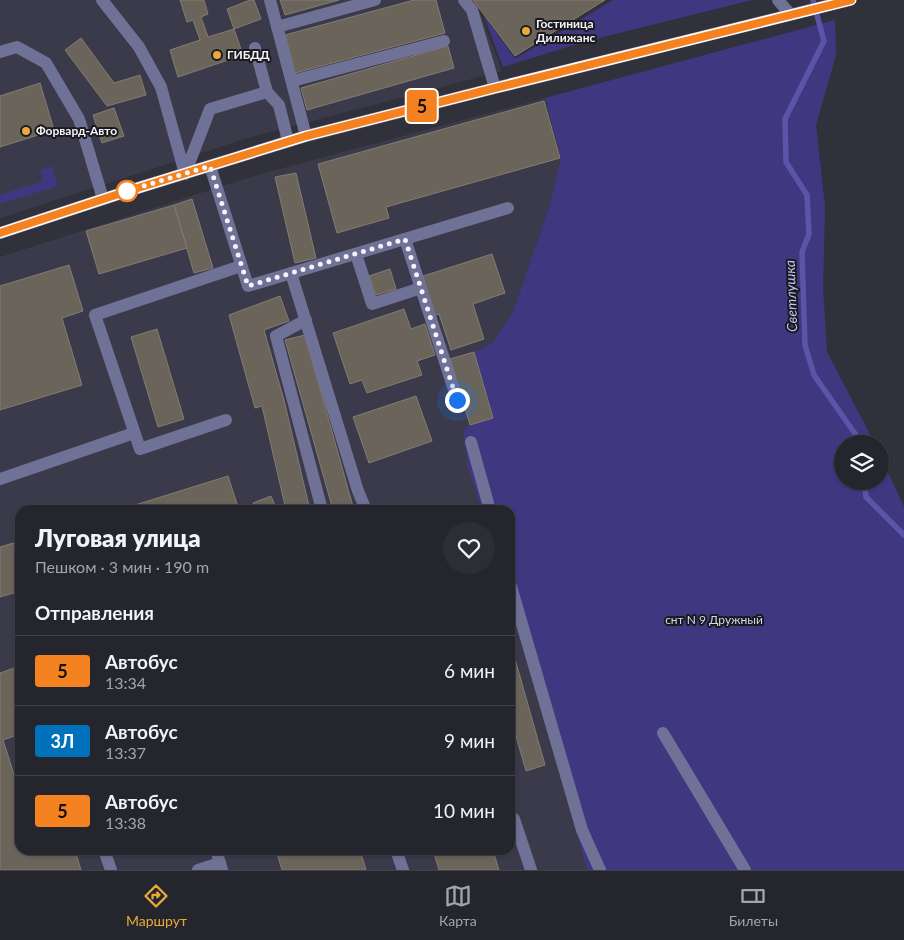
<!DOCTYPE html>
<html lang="ru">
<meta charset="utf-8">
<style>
:root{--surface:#25252d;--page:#2d2d35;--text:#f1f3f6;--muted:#a3a5aa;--line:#424249;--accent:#eba939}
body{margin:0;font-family:Lato,sans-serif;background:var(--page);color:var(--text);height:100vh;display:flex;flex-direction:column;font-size:19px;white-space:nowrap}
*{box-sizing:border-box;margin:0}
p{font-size:16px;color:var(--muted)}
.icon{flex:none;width:28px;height:28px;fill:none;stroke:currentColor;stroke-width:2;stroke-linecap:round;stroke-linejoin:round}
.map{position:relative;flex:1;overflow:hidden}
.details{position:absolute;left:15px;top:505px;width:500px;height:350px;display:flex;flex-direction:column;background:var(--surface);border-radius:15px;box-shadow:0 1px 4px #0004,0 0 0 1px var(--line)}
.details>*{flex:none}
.badge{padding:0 10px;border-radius:4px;font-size:18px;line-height:32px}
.buttons{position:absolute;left:834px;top:435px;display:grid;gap:10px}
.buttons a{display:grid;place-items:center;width:55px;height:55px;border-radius:50%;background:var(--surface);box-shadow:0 1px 4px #0004,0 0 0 1px var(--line);font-size:25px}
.you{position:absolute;width:25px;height:25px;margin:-12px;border:4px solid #fff;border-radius:50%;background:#1a73e8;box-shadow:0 0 0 8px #1a73e833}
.map>.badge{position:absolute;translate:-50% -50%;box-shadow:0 0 0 2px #fff}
h2{padding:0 20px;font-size:19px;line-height:45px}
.round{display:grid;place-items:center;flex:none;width:52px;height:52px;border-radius:26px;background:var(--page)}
.summary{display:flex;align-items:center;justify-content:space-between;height:85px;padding:0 20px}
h1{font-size:24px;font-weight:800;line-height:38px}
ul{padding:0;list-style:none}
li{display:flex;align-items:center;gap:15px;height:70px;padding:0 20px;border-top:1px solid var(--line)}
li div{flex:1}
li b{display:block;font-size:19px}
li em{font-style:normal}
li .badge{min-width:55px;font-weight:700;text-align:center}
.tabs{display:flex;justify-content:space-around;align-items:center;height:70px;border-top:1px solid var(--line);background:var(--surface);font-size:14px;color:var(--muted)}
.tabs a{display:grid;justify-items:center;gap:2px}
.tabs .active{color:var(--accent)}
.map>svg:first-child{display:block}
.built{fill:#3a3a4b}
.green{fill:#3f3880}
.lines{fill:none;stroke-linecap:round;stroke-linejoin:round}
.stream{stroke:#5a55a8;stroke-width:5.5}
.building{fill:#6b645a;stroke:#847c72}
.minor{stroke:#707197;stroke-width:12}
.line-casing{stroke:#fff;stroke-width:11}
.line{stroke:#f58220;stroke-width:8}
.walk{stroke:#f3f3fa;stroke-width:5;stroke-dasharray:0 9}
.poi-dot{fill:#eba939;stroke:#1a1a1e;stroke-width:2}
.stop-dot{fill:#fff;stroke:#f58220;stroke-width:2.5}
.labels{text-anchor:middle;stroke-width:4;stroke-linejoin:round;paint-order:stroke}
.poi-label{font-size:12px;font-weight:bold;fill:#f3f3fa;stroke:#1a1a1e;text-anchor:start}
.park-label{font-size:12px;fill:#d5d6ee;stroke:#1a1a1e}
.water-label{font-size:14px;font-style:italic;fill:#c2c3f1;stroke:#1a1a1e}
</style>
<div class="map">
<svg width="904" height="870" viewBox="0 0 904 870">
<rect width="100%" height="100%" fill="#31313c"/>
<g class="built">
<polygon points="0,0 473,0 478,7 502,71 251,137 0,218"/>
<polygon points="545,98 561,158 550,204 513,312 493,343 474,352 493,418 470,425 468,468 482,510 20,510 20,850 510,850 510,597 587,870 0,870 0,257 261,174"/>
</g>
<g class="green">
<polygon points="613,0 752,0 583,42 503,67 484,16 515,59"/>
<polygon points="835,20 836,55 816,125 825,207 823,288 827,352 875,444 842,444 842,481 880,481 880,455 904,507 904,870 587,870 510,597 510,510 482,510 468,468 463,431 470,425 493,418 474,352 493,343 513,312 550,204 561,158 545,98"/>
<polygon points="52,166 58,186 0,204 0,195 43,181 40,170"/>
</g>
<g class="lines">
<g class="stream">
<polyline points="813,0 824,41 785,119 786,162 807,195 809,234 802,252 805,345 814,375 858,438 859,444"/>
<polyline points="864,481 866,497 904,535"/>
</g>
</g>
<g class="building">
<polygon points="180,0 204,0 208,14 201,17 208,37 234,29 243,55 178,77 170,50 200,40 193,20 187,22"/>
<polygon points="250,0 254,0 261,19 234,29 227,9"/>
<polygon points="280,0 339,0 285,15"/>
<polygon points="414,0 436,0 445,33 295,73 285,35"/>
<polygon points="473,0 605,0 515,56"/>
<polygon points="81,38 114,83 140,75 146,95 107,106 65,50"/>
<polygon points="448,46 454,68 307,110 301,88"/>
<polygon points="40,83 54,130 0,147 0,96"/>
<polygon points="544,101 560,158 386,207 389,218 337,233 318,164"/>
<polygon points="114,108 124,136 102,143 93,115"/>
<polygon points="296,173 316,258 295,263 275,177"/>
<polygon points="192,199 213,268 194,273 174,205"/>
<polygon points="174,205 187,248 99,274 86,231"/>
<polygon points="492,254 505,293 473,304 484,339 451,350 439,314 433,316 420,277"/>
<polygon points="69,265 83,311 62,318 82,385 0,410 0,286"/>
<polygon points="390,269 396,289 376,295 369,276"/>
<polygon points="280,296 289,321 264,330 284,400 310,510 286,510 262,406 255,408 229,315"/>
<polygon points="404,309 411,329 425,324 435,355 417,361 422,375 367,393 362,380 350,384 333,333"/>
<polygon points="157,329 184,419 158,427 131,337"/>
<polygon points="305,335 354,510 333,510 285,340"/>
<polygon points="474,352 493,418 470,425 450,359"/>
<polygon points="416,396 432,441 369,463 353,417"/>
<polygon points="228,476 239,510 119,510"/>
<polygon points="271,496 277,510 256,510 253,503"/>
<polygon points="20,541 20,591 0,597 0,547"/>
<polygon points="510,641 545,765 526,771 510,715"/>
<polygon points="20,666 20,734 3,740 20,793 20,850 75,850 81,870 0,870 0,673"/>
<polygon points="276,850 360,850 366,870 282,870"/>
<polygon points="433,850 493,850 499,870 439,870"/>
</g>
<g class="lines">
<g class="minor">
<polyline points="102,0 139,47 161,87 185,174"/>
<polyline points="270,0 306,136"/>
<polyline points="464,0 472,10 495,88"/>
<polyline points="778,0 790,14"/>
<polyline points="277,27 375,0"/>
<polyline points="0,52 17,47 46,63 79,119 103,199"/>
<polyline points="292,81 444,41"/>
<polyline points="267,92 279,105 288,141"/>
<polyline points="210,166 248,286 508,208"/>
<polyline points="185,174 210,109 267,92 255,48"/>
<polyline points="0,233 128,191 306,136 495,88 850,0"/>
<polyline points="405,239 457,399"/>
<polyline points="356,254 372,304 421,288"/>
<polyline points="291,273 358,491 366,510"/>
<polyline points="306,320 276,336 322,510"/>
<polyline points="226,420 140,449 95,315 241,266"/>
<polyline points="471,442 490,510"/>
<polyline points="0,479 134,433"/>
<polyline points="510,583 582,830 600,870"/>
<polyline points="663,733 745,870"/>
<polyline points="510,816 514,819 531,870"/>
<polyline points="104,850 111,870"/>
<polyline points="216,850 222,870"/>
<polyline points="396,850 403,870"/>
<polyline points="198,870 220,863"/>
</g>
</g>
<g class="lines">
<defs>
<polyline id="line" points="0,233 128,191 306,136 495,88 851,0"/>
</defs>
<use href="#line" class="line-casing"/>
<use href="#line" class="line"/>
<polyline class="walk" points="127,191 210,166 248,286 405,239 457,400"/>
</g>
<g class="poi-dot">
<circle cx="526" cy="31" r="5"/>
<circle cx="217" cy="55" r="5"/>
<circle cx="26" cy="131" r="5"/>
</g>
<circle class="stop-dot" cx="127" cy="191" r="10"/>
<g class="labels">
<g class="poi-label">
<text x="536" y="28">Гостиница<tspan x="536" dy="14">Дилижанс</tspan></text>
<text x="227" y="59">ГИБДД</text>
<text x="36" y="135">Форвард-Авто</text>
</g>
<g class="park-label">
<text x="714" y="624">снт N 9 Дружный</text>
</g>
<g class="water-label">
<text transform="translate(791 296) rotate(-92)" y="5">Светлушка</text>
</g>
</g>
</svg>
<div class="buttons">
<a><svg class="icon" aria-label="layers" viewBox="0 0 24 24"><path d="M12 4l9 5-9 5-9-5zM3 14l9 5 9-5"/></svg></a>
</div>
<div class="you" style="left:457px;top:400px"></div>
<b class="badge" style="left:422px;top:106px;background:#f58220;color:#111">5</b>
<section class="details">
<div class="summary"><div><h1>Луговая улица</h1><p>Пешком · 3 мин · 190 m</p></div><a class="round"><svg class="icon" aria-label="heart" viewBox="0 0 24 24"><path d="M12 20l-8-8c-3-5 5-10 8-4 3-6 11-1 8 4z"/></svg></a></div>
<h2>Отправления</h2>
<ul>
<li><span class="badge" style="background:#f58220;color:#111">5</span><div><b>Автобус</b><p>13:34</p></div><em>6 мин</em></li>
<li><span class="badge" style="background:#0072bc;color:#fff">3Л</span><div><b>Автобус</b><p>13:37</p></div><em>9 мин</em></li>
<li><span class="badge" style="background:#f58220;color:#111">5</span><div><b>Автобус</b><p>13:38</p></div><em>10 мин</em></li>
</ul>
</section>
</div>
<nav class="tabs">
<a class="active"><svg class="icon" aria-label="directions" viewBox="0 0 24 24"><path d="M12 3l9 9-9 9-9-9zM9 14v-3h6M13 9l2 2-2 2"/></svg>Маршрут</a>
<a><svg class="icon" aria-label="map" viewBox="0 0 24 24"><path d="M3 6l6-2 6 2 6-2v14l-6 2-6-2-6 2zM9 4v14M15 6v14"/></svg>Карта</a>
<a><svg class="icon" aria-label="tickets" viewBox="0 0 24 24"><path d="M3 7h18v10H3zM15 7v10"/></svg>Билеты</a>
</nav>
